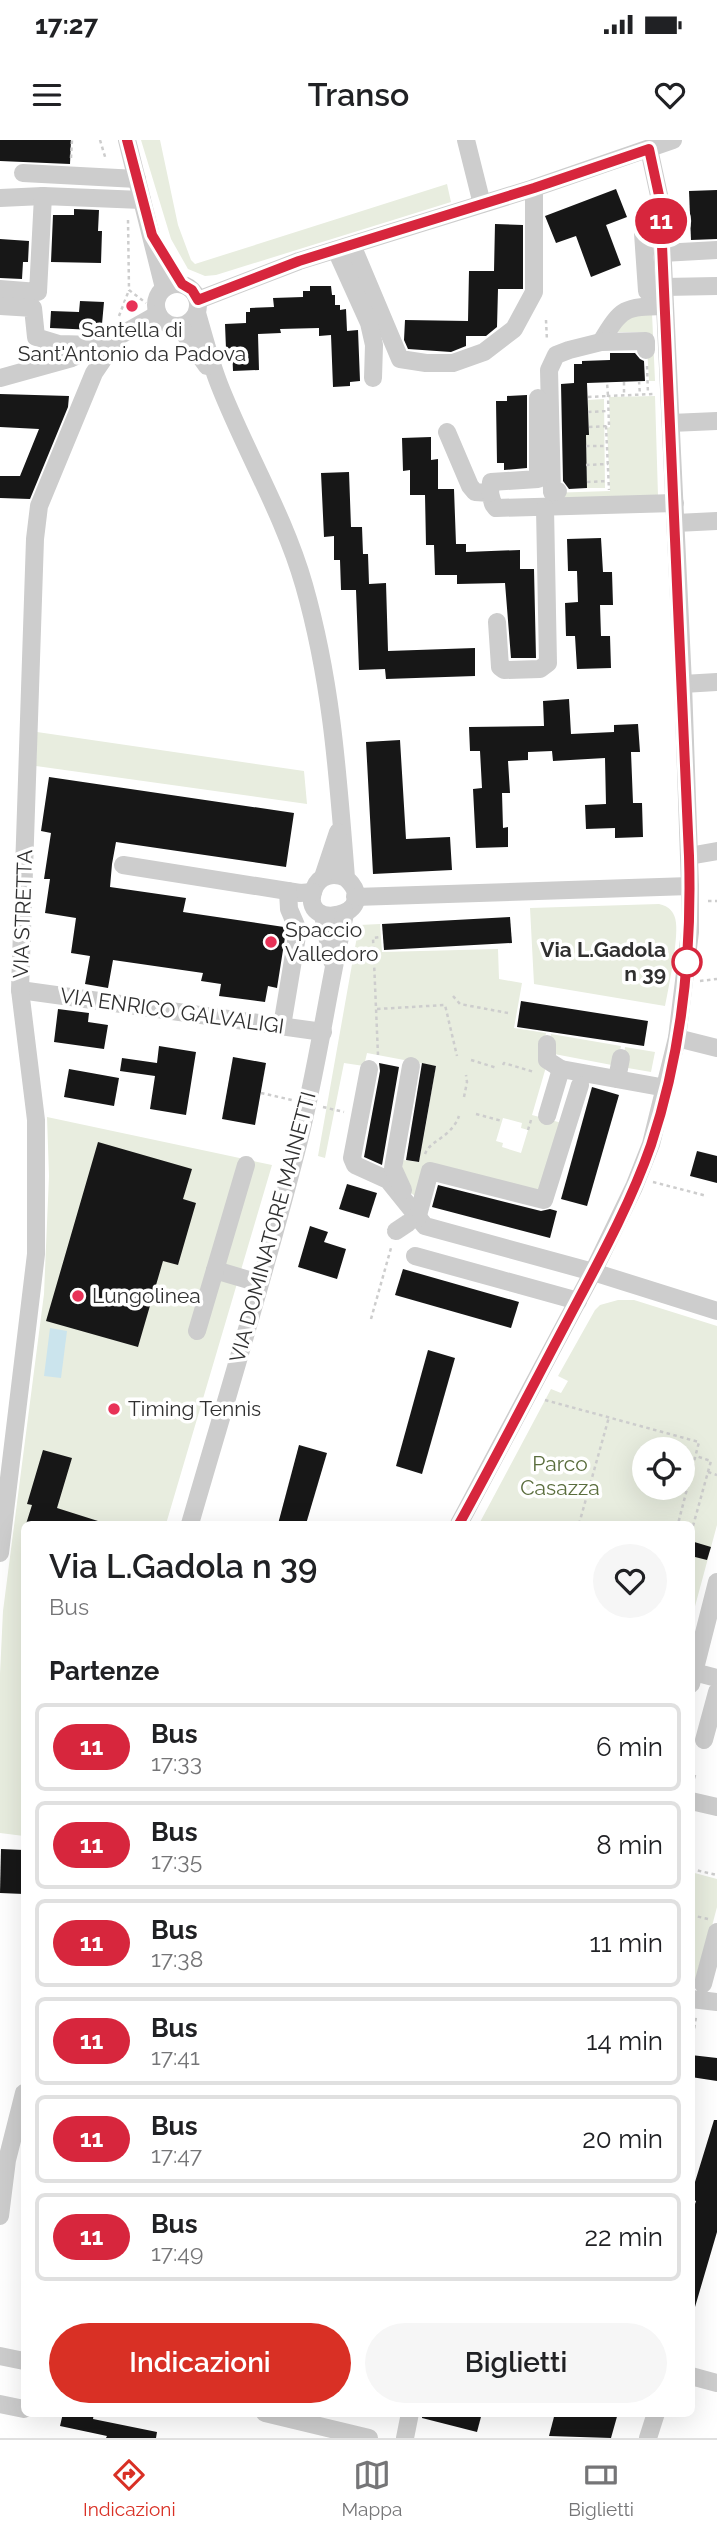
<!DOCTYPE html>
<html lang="it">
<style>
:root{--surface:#fff;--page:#f6f6f6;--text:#202124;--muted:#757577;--line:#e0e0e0;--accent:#d93025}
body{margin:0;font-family:Raleway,sans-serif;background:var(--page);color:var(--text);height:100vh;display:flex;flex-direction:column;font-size:26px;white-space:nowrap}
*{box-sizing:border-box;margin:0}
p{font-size:23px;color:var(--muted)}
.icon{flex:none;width:38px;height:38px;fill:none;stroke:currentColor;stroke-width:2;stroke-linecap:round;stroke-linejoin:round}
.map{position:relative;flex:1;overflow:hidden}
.details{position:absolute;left:21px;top:1381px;width:674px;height:896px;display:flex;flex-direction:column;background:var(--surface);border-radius:10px;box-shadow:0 7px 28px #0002}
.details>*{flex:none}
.badge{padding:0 14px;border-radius:23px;font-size:24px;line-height:46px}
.buttons{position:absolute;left:632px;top:1297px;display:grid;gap:14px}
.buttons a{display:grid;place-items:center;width:63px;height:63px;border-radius:50%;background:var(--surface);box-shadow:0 7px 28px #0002;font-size:35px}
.map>.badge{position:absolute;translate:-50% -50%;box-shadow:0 0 0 4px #fff}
h2{padding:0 28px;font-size:26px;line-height:63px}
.round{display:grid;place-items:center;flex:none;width:74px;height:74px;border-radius:37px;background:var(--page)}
.overview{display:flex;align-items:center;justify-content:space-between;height:119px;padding:0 28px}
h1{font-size:33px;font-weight:600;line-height:52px}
.primary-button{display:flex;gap:14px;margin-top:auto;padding:14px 28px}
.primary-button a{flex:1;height:80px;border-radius:42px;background:var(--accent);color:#fff;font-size:28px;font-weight:600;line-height:80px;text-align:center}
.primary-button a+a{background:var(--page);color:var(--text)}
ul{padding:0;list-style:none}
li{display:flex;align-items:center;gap:21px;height:88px;margin:0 14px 10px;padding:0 14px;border:4px solid var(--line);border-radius:10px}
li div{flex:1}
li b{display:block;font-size:26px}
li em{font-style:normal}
li .badge{min-width:77px;font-weight:700;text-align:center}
.status{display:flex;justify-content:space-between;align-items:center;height:49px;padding:0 35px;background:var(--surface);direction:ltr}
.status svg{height:19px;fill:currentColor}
header{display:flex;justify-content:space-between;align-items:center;height:91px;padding:0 28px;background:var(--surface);font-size:32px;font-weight:600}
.tab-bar{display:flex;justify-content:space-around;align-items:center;height:98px;border-top:2px solid var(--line);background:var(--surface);font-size:19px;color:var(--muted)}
.tab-bar a{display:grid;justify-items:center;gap:4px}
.tab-bar .active{color:var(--accent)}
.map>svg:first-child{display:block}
.green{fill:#e8eddf;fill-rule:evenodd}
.water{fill:#cbe4ed}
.building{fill:#171717}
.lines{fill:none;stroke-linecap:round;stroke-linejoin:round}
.path{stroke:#cdcdcd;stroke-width:2.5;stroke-dasharray:3.5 3.5;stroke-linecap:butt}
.minor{stroke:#cdcdcd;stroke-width:18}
.line-casing{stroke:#fff;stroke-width:16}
.line{stroke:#d7263d;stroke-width:10}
.poi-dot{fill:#e83257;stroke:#fff;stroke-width:2.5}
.stop-dot{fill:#fff;stroke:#d7263d;stroke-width:3.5}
.labels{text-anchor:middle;stroke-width:7;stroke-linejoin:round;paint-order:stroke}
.poi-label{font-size:21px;fill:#303030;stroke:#fff;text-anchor:start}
.street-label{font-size:21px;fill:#303030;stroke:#fff}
.stop-label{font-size:21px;font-weight:bold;fill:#303030;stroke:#fff;text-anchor:end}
.park-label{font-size:21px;fill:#5a6d3d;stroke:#fff}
</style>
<div class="status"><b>17:27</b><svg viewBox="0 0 49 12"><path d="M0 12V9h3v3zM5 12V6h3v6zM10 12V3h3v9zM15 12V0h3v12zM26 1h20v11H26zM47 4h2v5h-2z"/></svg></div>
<header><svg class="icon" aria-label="menu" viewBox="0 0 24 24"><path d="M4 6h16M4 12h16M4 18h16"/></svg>Transo<svg class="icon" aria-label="heart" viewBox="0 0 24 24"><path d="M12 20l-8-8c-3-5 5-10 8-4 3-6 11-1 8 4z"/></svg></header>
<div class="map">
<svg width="717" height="2298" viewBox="0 0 717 2298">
<rect width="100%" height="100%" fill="#fff"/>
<g class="green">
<polygon points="141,0 160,0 178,85 191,120 195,124 447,44 451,62 216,135 205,136 188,129 171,99"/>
<polygon points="652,173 655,241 649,241 646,192 613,192 624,177"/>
<polygon points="655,256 658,356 549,360 549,353 610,351 607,288 610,287 609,257"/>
<polygon points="604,259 605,348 587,348 586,295 589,294 588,260"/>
<polygon points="37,592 304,631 307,664 36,626"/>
<path d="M659 764C669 766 675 772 676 783 678 801 669 846 665 866L534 844 530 768Z"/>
<path d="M380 784 382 812 498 809 499 839 522 843 514 888 546 893 543 909 546 927 532 975 562 983 542 1051 428 1024 419 1058C403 1051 400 1036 403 1020L419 1022 436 926 367 913 364 926 344 923 325 1018 318 1016 359 785ZM503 978 522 983 521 988 528 990 521 1013 502 1007 503 1003 496 1001Z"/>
<polygon points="551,894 621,906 617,926 549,913"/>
<polygon points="625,907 655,912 651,932 622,927"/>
<polygon points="47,977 272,1025 166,1384 24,1384 24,1696 0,1693 0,1534 3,1471 44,1154 49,1036"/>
<path d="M618 1160H634L717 1186V1385L694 1470H691V1384H479L551 1249 561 1253 568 1241 558 1236 595 1170 600 1165ZM644 1309H682V1348H644Z"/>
<polygon points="691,1732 717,1739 717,1767 698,1839 691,1838"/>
</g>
<polygon class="water" points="50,1188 67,1191 61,1238 44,1236"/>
<g class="building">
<polygon points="0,0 71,0 70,24 0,21"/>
<polygon points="616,49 627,77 606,85 621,125 591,137 576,96 556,103 545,76"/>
<polygon points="717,50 717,99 691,100 689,51"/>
<polygon points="74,69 99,70 98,91 102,91 101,123 51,122 53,75 74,75"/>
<polygon points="495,84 523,85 523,149 498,149 497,187 486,196 466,196 466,206 451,212 408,209 404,200 405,180 468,181 469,131 494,131"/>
<polygon points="0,99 29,101 28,122 23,122 22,139 0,138"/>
<polygon points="310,146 331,146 332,155 335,155 335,165 340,165 340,170 346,169 347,191 358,190 360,241 350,242 350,246 333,247 331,195 319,196 319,188 280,189 281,193 258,194 259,230 233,231 232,208 226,209 225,184 246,183 246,172 250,172 250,168 274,167 273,158 303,157 303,151 310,151"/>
<polygon points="80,161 104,162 102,184 95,190 50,188 51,171 79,172"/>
<polygon points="610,213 635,213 640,219 644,221 645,241 587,243 589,295 586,295 587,348 569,349 563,341 561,244 574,243 574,224 582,224 582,221 610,220"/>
<polygon points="0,254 69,256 68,267 30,359 0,358 0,336 20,336 39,289 0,287"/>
<polygon points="527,255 527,328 504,330 504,323 497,323 496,261 507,261 507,256"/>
<polygon points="431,297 431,320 438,319 438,349 454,349 456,404 466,404 466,412 520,410 520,429 534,429 536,518 511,518 505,443 457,444 457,435 435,435 434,405 426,405 425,355 410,355 410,330 403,331 402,298"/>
<polygon points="349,332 351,387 362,387 363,414 368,414 369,444 386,443 388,511 475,508 475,536 386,539 385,529 359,530 356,450 341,450 340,420 334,420 334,396 324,397 321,333"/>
<polygon points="601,398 603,432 612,432 613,465 600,465 601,496 610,496 611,528 577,529 575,496 566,496 565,463 578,462 577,431 568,431 567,399"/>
<polygon points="569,559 571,594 614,592 614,585 638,584 640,612 631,612 633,663 642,663 643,697 615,698 615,688 586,689 585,665 606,664 605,618 553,621 552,611 528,612 528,620 508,621 510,653 502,653 503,688 508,687 508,707 476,708 473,649 482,648 480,611 470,611 469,587 544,586 543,561"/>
<polygon points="400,600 406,699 450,697 452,730 373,734 366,602"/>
<polygon points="49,637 294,673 286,727 116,702 112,724 110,747 186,758 183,772 284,787 286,791 277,848 268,846 265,862 219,856 221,844 201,841 203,833 113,820 108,848 85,844 90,816 71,813 76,778 45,773 50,739 44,739 51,693 41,691"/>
<polygon points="510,777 512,803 384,810 382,784"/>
<polygon points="521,861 648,881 644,906 517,887"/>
<polygon points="58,869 89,873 88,882 108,885 104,909 54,902"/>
<polygon points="159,906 196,912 186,975 150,969 155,936 120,931 122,918 157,923"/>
<polygon points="233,917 266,923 255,985 222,979"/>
<polygon points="379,923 399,927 382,1025 364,1017 380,931"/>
<polygon points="422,923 436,926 419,1022 406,1020"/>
<polygon points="69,929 119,938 114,966 64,957"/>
<polygon points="592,947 619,955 587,1066 561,1059"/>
<polygon points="98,1002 192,1029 183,1059 196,1063 178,1125 163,1121 138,1207 46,1181"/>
<polygon points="697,1011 717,1016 717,1043 690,1036"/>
<polygon points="347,1044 377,1053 369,1078 339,1069"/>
<polygon points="438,1045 541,1071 550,1069 557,1071 550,1098 432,1067"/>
<polygon points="310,1086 328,1092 324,1102 346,1109 337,1139 298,1127"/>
<polygon points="403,1129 519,1162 511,1188 395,1155"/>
<polygon points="428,1210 455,1218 422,1334 396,1326"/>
<polygon points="299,1305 327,1313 306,1384 278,1384"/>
<polygon points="43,1310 72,1318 57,1368 98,1381 98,1384 26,1384 32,1365 27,1364"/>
<polygon points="691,1401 711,1407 707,1420 691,1416"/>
<polygon points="1,1709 24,1710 24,1754 0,1753"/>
<polygon points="691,1915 717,1918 717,1941 691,1937"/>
<polygon points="714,1980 717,1980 717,2092 695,2167 691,2167 691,2076 696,2061 691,2059 691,2055"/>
<polygon points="63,2273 94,2273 93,2279 157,2292 156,2298 106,2298 107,2296 60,2286"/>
<polygon points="422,2273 482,2273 477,2292 422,2278"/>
<polygon points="555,2273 618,2273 611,2298 549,2296"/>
</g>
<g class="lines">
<g class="path">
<polyline points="100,0 106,20"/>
<polyline points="71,18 72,0"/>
<polyline points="128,80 129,150 146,163"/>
<polyline points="119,176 129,150"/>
<polyline points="546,180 547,201"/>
<polyline points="647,226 648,254"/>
<polyline points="639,241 640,255"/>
<polyline points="624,242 624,256"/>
<polyline points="588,257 608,256 607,242"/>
<polyline points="588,272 608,271"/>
<polyline points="606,286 609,350"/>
<polyline points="589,287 609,286 608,256 654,254"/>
<polyline points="586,306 607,306"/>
<polyline points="586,325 608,324"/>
<polyline points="587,342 608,341"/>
<polyline points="708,761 717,761"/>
<polyline points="700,841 717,839"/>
<polyline points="453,856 460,864 508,873"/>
<polyline points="377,869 445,865 457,916"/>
<polyline points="378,915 373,798 381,797"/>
<polyline points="471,920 497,928"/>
<polyline points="503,925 504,923 534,932"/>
<polyline points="261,953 292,960"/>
<polyline points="464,957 467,942 466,935"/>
<polyline points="323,967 344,972"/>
<polyline points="476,974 502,981"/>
<polyline points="528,990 531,980"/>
<path d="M425 1014C430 1000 451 998 459 976"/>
<polyline points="653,1042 707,1056"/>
<polyline points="371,1179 391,1108"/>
<polyline points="545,1260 699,1302 678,1384"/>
<polyline points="708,1332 717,1335"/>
<polyline points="579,1384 609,1277"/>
<polyline points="693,1386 711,1321 696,1316"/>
<polyline points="692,1645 696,1632"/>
<polyline points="691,1729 717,1735"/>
<polyline points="691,1775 708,1779"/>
<polyline points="691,1909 696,1877"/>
</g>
<g class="minor">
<polyline points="127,0 164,148"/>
<polyline points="466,0 482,64"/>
<polyline points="23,33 137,39"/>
<polyline points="0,58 43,56"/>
<polyline points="643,93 647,151 664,152"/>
<polyline points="352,105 400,219 426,223 453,223 484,212 514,189 534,152 534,48"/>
<polyline points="336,110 369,183 374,205 373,238"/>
<polyline points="662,113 717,110"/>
<circle cx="177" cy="165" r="21"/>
<polyline points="664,147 717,146"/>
<polyline points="0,149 38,152 43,56 142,60"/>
<polyline points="198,160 299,121 534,48 673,0"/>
<polyline points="0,166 33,168 36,197 59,204 96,205"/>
<path d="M197 173C204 197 210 221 219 244 245 311 284 375 304 445 332 543 338 637 346 738 386 776 297 794 314 749 319 735 334 732 346 738"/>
<polyline points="179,186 207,226"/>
<path d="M601 202C622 167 624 167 665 166"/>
<polyline points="0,238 72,218 116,197"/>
<polyline points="671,283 717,281"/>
<polyline points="447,292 470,346 475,352 490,353 493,364 496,368 675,363"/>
<polyline points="558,351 552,352 549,230 556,215 569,210 601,202 646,201 646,210"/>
<polyline points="490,353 491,342 538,339 538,258"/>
<polyline points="676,383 717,381"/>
<polyline points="497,482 500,527 504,530 540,529 548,523 545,368"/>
<polyline points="683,544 717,542"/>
<polyline points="689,716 717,711"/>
<polyline points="123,725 300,753 313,752"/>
<polyline points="323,737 338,692"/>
<polyline points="355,757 690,746"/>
<polyline points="323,775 332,821"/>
<polyline points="20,850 323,892"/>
<polyline points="282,886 298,790 289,769 288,751"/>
<polyline points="677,898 717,908"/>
<polyline points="547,904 547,920 561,929"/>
<polyline points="369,929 352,1018 355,1025 388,1040 425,1086 593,1132 717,1171"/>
<polyline points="617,939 621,918"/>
<polyline points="547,976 561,929 666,948"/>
<polyline points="403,1050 393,1028 411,926"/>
<polyline points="417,1079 430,1031 544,1060 580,945"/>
<polyline points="396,1091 408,1083"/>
<polyline points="415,1116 578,1161"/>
<polyline points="215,1130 259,1143"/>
<polyline points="197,1191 246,1025"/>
<path d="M190 1384C226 1260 264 1137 296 1012 317 933 327 853 345 774"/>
<polyline points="459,1384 593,1132 634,1047 651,1004 677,898 690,792 690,746 683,544 660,60 649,9"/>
<polyline points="0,1413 36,1114 36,980 20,850 35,399 39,366 94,233 119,196 158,174"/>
<polyline points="694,1532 717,1538"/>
<polyline points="691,1544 717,1442"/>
<polyline points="704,1600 717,1552"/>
<polyline points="691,1661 717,1667"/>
<polyline points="703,1844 717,1792"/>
<polyline points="691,1859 717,1862"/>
<polyline points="0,2076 7,2020 24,1953"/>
<polyline points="0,2216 24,2221"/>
<polyline points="691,2236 717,2243"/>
<polyline points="0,2264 24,2269"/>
<polyline points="265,2273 369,2298"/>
<polyline points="405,2298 410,2273"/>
<polyline points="648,2298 656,2273"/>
</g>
</g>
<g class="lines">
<defs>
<path id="line" d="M127 0 152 95 182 144 192 150 198 160 299 121 534 48 649 9 660 60 689 716C692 814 682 912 651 1005 629 1068 595 1128 564 1187 529 1253 495 1319 459 1384"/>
</defs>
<use href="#line" class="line-casing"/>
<use href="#line" class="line"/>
</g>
<g class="poi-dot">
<circle cx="132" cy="166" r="7"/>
<circle cx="271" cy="802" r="7"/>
<circle cx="78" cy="1156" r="7"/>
<circle cx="114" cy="1269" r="7"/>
</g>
<circle class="stop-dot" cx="687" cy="822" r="14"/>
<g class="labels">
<g class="poi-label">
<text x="132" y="197" text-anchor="middle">Santella di<tspan x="132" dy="24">Sant'Antonio da Padova</tspan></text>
<text x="285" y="797">Spaccio<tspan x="285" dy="24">Valledoro</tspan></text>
<text x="92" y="1163">Lungolinea</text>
<text x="128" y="1276">Timing Tennis</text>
</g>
<g class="street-label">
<text transform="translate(23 774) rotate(-88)" y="7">VIA STRETTA</text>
<text transform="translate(172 871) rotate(8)" y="7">VIA ENRICO GALVALIGI</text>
<text transform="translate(273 1087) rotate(-75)" y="7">VIA DOMINATORE MAINETTI</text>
</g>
<g class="stop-label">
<text x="666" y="817">Via L.Gadola<tspan x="666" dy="24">n 39</tspan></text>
</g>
<g class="park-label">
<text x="560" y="1331">Parco<tspan x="560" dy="24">Casazza</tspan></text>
</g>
</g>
</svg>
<div class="buttons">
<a><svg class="icon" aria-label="locate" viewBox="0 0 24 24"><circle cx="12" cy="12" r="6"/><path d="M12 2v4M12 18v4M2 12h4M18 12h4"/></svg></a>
</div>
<b class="badge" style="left:661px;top:81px;background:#d7263d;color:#fff">11</b>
<section class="details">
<div class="overview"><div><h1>Via L.Gadola n 39</h1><p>Bus</p></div><a class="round"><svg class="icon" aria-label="heart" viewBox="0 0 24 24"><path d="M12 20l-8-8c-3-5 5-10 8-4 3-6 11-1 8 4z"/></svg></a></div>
<h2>Partenze</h2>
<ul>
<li><span class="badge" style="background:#d7263d;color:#fff">11</span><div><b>Bus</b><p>17:33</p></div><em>6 min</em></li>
<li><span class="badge" style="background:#d7263d;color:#fff">11</span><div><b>Bus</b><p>17:35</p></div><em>8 min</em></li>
<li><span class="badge" style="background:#d7263d;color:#fff">11</span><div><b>Bus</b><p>17:38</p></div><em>11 min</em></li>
<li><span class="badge" style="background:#d7263d;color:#fff">11</span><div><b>Bus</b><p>17:41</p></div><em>14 min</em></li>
<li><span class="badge" style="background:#d7263d;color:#fff">11</span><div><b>Bus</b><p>17:47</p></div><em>20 min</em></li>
<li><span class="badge" style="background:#d7263d;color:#fff">11</span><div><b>Bus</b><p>17:49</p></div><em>22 min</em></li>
</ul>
<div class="primary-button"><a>Indicazioni</a><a>Biglietti</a></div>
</section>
</div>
<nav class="tab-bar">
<a class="active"><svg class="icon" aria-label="directions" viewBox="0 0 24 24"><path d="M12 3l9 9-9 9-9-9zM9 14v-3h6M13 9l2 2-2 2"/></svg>Indicazioni</a>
<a><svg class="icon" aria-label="map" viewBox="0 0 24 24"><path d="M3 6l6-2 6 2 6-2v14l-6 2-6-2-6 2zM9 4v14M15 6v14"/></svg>Mappa</a>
<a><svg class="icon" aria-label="tickets" viewBox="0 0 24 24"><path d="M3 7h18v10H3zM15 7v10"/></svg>Biglietti</a>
</nav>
